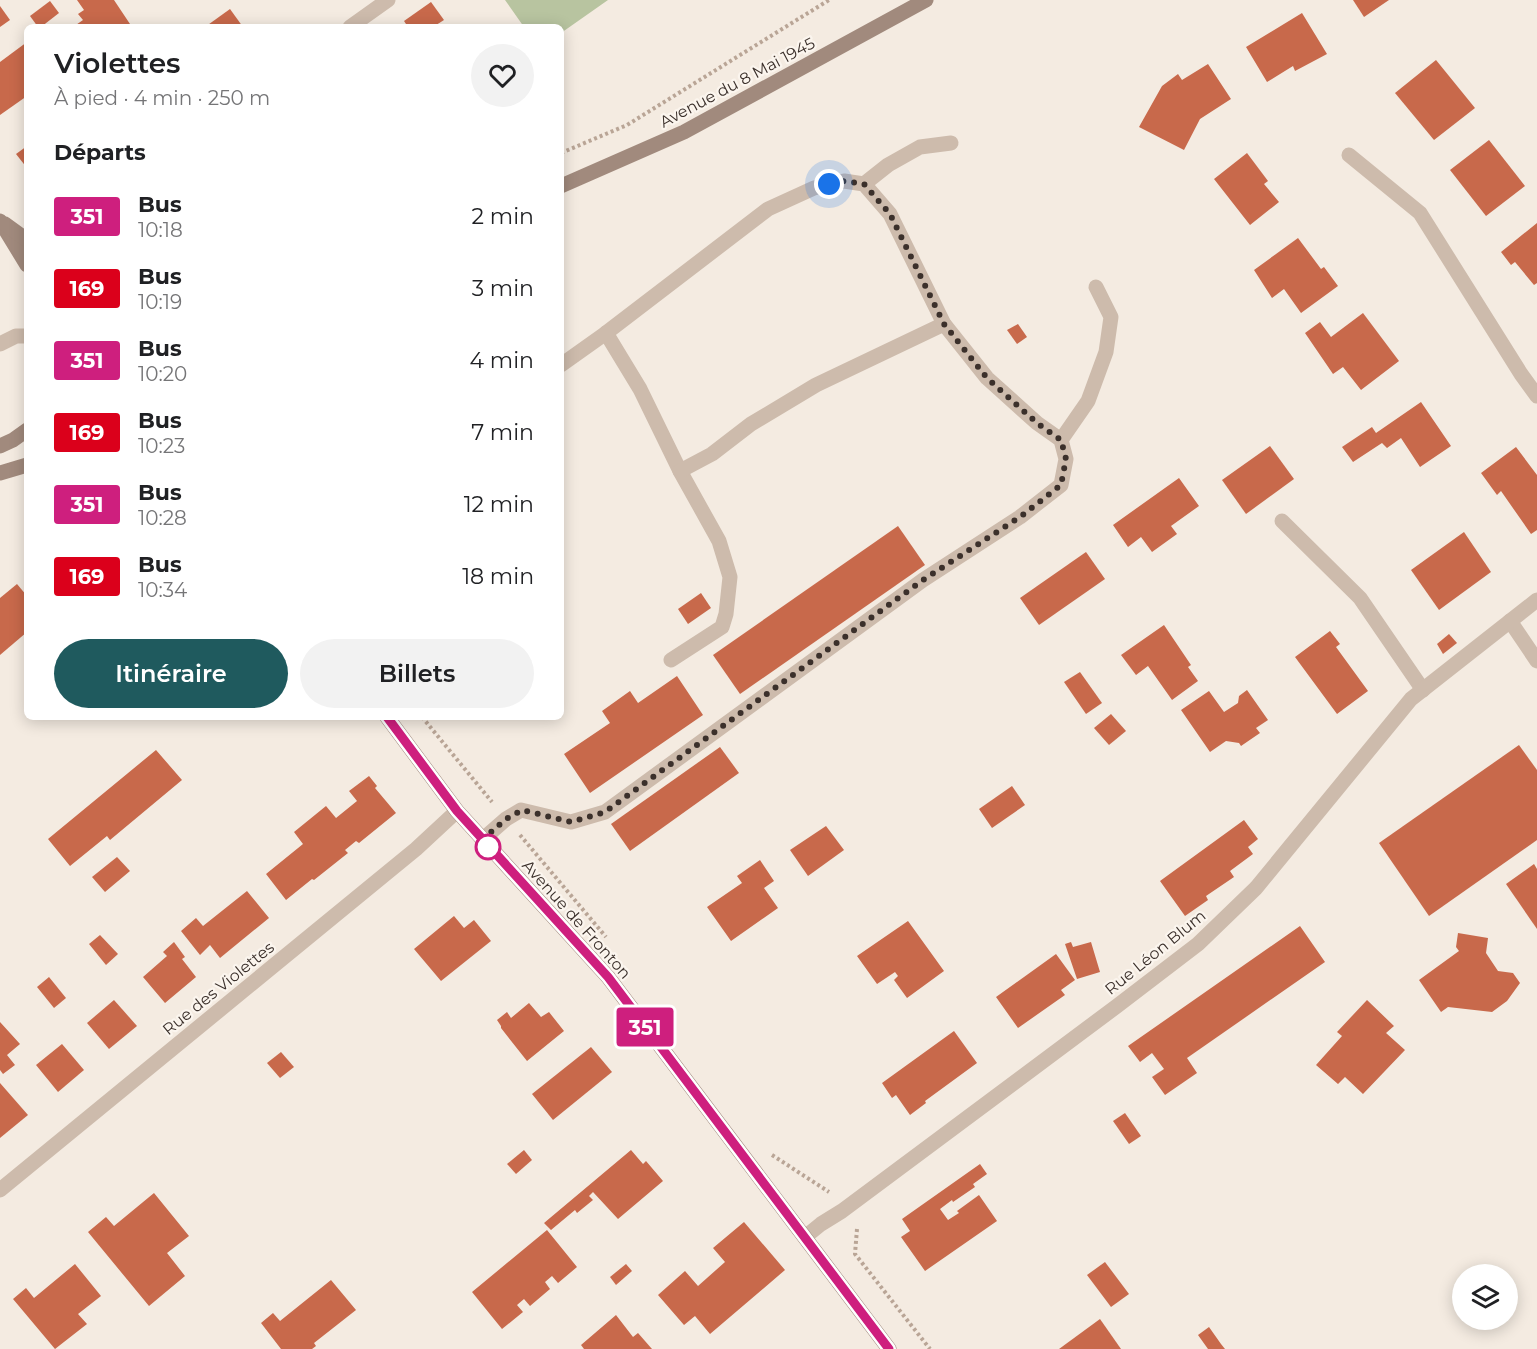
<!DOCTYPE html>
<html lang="fr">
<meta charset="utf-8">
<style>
:root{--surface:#fff;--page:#f2f2f2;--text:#202124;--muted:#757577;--accent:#1f5a5e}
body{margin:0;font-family:Montserrat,sans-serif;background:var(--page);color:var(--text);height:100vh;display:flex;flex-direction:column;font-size:22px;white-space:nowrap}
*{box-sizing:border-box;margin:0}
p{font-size:20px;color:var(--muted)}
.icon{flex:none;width:33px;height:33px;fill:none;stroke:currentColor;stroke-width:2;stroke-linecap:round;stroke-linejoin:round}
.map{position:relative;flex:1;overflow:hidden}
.drawer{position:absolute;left:24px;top:24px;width:540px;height:696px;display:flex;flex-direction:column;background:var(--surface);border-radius:9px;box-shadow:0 3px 15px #0003}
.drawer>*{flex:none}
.badge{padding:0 12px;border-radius:4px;font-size:21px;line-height:39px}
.buttons{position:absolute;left:1452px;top:1264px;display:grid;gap:12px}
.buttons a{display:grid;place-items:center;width:66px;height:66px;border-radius:50%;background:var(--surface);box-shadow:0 3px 15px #0003;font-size:30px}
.you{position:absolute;width:30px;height:30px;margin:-15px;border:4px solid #fff;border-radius:50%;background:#1a73e8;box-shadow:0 0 0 9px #1a73e833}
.map>.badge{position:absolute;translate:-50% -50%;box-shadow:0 0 0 3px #fff}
h2{padding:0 30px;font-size:22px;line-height:54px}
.round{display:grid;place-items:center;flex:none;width:63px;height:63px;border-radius:32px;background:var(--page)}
.headline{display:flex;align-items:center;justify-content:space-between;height:102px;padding:0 30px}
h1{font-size:28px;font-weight:600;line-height:45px}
.cta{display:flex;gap:12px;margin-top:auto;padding:12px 30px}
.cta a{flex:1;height:69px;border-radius:36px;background:var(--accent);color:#fff;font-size:24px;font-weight:600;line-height:69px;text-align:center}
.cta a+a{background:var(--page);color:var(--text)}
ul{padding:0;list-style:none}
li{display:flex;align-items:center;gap:18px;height:72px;padding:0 30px}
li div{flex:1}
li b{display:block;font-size:22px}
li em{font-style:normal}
li .badge{min-width:66px;font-weight:700;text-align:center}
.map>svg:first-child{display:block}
.green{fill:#b8c4a0}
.building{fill:#c8694b}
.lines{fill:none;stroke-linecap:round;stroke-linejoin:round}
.path{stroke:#b9a596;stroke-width:4;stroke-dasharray:3 3;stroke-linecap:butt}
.lane{stroke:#cdbbac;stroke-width:15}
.street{stroke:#cdbbac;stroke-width:15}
.secondary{stroke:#a18a7d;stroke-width:15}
.line-casing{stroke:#fff;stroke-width:14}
.line{stroke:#ce1f7e;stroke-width:9}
.walk{stroke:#3b302b;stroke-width:6;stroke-dasharray:0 10.8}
.stop-dot{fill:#fff;stroke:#ce1f7e;stroke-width:3}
.labels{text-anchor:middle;stroke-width:4.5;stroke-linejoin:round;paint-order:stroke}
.street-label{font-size:16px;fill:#3b302b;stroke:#fbf5ee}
</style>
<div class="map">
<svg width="1537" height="1349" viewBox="0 0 1537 1349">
<rect width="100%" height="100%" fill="#f4ebe1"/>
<polygon class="green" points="505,0 608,0 561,33 561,27 524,27"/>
<g class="building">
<polygon points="77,0 114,0 132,27 73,27 83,20 78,14 84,10"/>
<polygon points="1353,0 1389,0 1364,17"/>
<polygon points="50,1 59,13 41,27 38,27 30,16"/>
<polygon points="431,2 444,20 433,27 408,27 404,21"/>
<polygon points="0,6 10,20 0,27"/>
<polygon points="230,9 243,27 205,27"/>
<polygon points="1302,13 1327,54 1295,71 1293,66 1267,82 1246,47"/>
<polygon points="27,42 27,96 0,115 0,62"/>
<polygon points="1436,60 1475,108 1434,140 1395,93"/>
<polygon points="1208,64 1231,99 1200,119 1184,150 1139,127 1162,86 1178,74 1182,80"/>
<polygon points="1489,140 1525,186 1486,216 1450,170"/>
<polygon points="27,146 27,168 16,154"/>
<polygon points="1247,153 1268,181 1264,184 1279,202 1250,225 1214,179"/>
<polygon points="1537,223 1537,283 1534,285 1515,262 1511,265 1501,252"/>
<polygon points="1298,238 1321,269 1324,267 1338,286 1301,313 1284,289 1272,298 1254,270"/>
<polygon points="1363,313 1399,361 1361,390 1343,367 1333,374 1305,333 1320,322 1331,337"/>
<polygon points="1018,324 1027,337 1017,344 1007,330"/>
<polygon points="1421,402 1451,446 1420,467 1401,438 1387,448 1382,443 1353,462 1342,447 1372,427 1376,433"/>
<polygon points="1270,446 1294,479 1246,514 1222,480"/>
<polygon points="1516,447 1537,475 1537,530 1531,534 1501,491 1497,495 1481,473"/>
<polygon points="1179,478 1199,506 1171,526 1177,534 1152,552 1141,537 1128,547 1113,525"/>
<polygon points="898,526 925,565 740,694 713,655"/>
<polygon points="1464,532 1491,572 1439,610 1411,570"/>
<polygon points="1086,552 1105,579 1039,625 1020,598"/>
<polygon points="17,584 27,596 27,632 0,655 0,598"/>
<polygon points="701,593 711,608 688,624 678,609"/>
<polygon points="1164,625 1191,665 1188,667 1198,681 1172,700 1148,666 1136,675 1121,655"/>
<polygon points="1330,631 1340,644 1336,647 1368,691 1337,714 1295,657"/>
<polygon points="1449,634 1457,643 1443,654 1437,644"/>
<polygon points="1080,672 1102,703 1086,714 1064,682"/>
<polygon points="677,676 703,715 590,793 564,754 610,723 602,711 630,691 638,703"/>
<polygon points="1247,690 1268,720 1256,728 1260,733 1241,746 1239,743 1226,741 1210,752 1181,710 1209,691 1224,712 1238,703 1239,696"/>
<polygon points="1111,714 1126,731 1109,745 1094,728"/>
<polygon points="1519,745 1537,770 1537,840 1429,916 1379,843"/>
<polygon points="720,747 739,773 630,851 611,824"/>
<polygon points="156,750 182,780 110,840 107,836 70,866 48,839"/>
<polygon points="369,776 377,786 375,788 396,813 359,843 356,841 345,850 348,853 314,880 312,879 286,900 266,874 303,844 294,832 326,806 336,818 357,801 349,791"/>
<polygon points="1012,786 1025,805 992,828 979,809"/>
<polygon points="1244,820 1258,839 1248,847 1253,854 1230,871 1234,877 1206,896 1208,900 1185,916 1160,881"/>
<polygon points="826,826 844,850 808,876 790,850"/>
<polygon points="117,857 130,871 105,892 92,877"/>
<polygon points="760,860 774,881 764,888 778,908 731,941 707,907 742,883 737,876"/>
<polygon points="1534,864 1537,869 1537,929 1506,884"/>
<polygon points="247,891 269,918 220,958 210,945 200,955 181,931 196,918 203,926"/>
<polygon points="454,916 464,928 474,920 491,941 441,981 414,949"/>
<polygon points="908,921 944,971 907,998 894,980 898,976 895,972 877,984 857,956"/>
<polygon points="1300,926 1325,962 1187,1058 1197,1073 1165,1095 1152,1077 1164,1069 1152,1053 1140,1062 1128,1046"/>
<polygon points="1458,933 1488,938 1486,953 1498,971 1513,973 1520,983 1507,1001 1492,1012 1448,1007 1441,1012 1419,980 1459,951 1456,947"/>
<polygon points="100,935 118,954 106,965 89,944"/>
<polygon points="174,942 185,957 182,959 196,977 165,1003 143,977 167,956 163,952"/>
<polygon points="1071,942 1073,947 1091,942 1100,972 1077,979 1065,944"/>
<polygon points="1056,954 1075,980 1061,990 1065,995 1018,1028 996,997"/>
<polygon points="49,977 66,998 54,1008 37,987"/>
<polygon points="114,1000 137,1026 109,1049 87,1023"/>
<polygon points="1367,1000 1394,1026 1386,1033 1405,1050 1363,1094 1345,1077 1338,1084 1316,1065 1342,1036 1337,1032"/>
<polygon points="529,1003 541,1017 549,1012 564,1031 527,1061 501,1028 501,1026 497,1020 507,1012 511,1018"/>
<polygon points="0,1022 20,1044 7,1055 15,1065 3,1074 0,1070"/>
<polygon points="954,1031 977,1063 925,1101 926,1103 910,1115 896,1095 892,1098 882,1083"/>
<polygon points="62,1044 84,1070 58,1092 36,1065"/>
<polygon points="591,1047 612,1072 553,1120 532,1094"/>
<polygon points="281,1052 294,1067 280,1078 267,1063"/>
<polygon points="0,1083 28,1115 0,1138"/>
<polygon points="1125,1113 1141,1136 1129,1144 1113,1121"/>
<polygon points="524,1150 532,1160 516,1174 507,1164"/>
<polygon points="631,1150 643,1164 646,1161 663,1181 618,1219 593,1192 589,1196 593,1200 577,1213 575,1210 551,1230 544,1223"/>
<polygon points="980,1164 987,1174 973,1184 975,1187 953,1202 952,1200 940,1209 948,1220 959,1213 957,1211 979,1195 997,1221 925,1271 901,1237 910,1231 902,1219"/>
<polygon points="154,1193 189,1236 167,1253 185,1276 149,1306 88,1232 106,1217 114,1226"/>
<polygon points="744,1222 785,1270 710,1334 695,1316 684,1325 658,1295 685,1271 698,1286 725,1262 713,1248"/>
<polygon points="547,1230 577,1267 558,1283 552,1276 545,1282 550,1289 530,1306 524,1299 517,1305 523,1312 502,1329 472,1292"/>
<polygon points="1105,1262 1129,1294 1111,1307 1087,1275"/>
<polygon points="75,1264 101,1296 78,1314 87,1324 55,1349 13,1299 26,1288 34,1298"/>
<polygon points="626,1264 632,1271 616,1285 610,1277"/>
<polygon points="331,1280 356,1310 314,1343 316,1346 312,1349 281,1349 261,1323 273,1313 280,1321"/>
<polygon points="616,1315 633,1337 638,1333 652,1349 584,1349 581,1345"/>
<polygon points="1100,1319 1121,1349 1059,1349"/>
<polygon points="1209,1327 1221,1344 1225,1349 1208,1349 1198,1335"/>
</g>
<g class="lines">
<g class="path">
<polyline points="561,153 627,125 829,0"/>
<polyline points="422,717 492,802"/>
<polyline points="520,835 606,937"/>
<polyline points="772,1155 829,1192"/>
<polyline points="857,1229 855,1254 930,1349"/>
</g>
<g class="lane">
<polyline points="350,27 388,0"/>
<polyline points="864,184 888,165 920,147 951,143"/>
<polyline points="606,333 640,389 680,471 719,541 730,577 726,614 722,627 671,660"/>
<polyline points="0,344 16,336 27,336"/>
<polyline points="1061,440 1088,401 1106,352 1111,317 1096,287"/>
<polyline points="680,471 712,454 751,424 816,385 944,324"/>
<polyline points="482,840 506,819 521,810 571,822 605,812 923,580 1020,517 1061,485 1066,459 1061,440 1037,423 987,378 944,324 890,214 864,184 844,181 814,188 768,209 606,333 561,365"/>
</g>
<g class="street">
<polyline points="1349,155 1420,213 1521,374 1537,396"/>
<polyline points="1282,521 1360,598 1423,690"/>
<polyline points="1510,621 1537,661"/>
<polyline points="0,1190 416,849 457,811"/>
<polyline points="805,1237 821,1224 842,1211 1117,1006 1198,944 1256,888 1411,699 1537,600"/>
</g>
<g class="secondary">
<polyline points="561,186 684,132 926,0"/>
<polyline points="0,221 27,265"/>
<polyline points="5,224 27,240"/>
<polyline points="0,446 13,440 27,430"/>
<polyline points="0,473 27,465"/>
<polyline points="387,717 457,811 608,977 889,1349"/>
</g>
</g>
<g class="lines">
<defs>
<polyline id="line" points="387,717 457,811 608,977 889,1349"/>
</defs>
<use href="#line" class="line-casing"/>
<use href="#line" class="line"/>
<polyline class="walk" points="488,847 482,840 506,819 522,810 571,822 605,812 923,580 1020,517 1061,485 1066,459 1061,440 1037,423 987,378 944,324 890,214 864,184 844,181 829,184"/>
</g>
<circle class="stop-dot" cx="488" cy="847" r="12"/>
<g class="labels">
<g class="street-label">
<text transform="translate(737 82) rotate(-28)" y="6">Avenue du 8 Mai 1945</text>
<text transform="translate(577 919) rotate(48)" y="6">Avenue de Fronton</text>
<text transform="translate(1155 952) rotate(-39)" y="6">Rue Léon Blum</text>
<text transform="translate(218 988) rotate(-39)" y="6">Rue des Violettes</text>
</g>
</g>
</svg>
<div class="buttons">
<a><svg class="icon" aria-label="layers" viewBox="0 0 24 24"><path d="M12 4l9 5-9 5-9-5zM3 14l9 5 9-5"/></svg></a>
</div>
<div class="you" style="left:829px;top:184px"></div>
<b class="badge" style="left:645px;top:1027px;background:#ce1f7e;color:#fff">351</b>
<section class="drawer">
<div class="headline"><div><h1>Violettes</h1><p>À pied · 4 min · 250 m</p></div><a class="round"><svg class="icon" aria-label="heart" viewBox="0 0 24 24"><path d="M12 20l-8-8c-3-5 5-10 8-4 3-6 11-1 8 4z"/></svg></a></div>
<h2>Départs</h2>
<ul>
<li><span class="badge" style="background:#ce1f7e;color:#fff">351</span><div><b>Bus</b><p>10:18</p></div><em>2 min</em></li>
<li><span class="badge" style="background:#db001b;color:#fff">169</span><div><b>Bus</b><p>10:19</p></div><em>3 min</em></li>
<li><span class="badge" style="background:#ce1f7e;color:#fff">351</span><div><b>Bus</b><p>10:20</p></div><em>4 min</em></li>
<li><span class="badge" style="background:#db001b;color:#fff">169</span><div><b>Bus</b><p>10:23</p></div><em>7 min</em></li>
<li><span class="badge" style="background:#ce1f7e;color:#fff">351</span><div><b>Bus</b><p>10:28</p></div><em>12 min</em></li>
<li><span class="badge" style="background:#db001b;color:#fff">169</span><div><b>Bus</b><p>10:34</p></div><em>18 min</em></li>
</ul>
<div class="cta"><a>Itinéraire</a><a>Billets</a></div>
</section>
</div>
